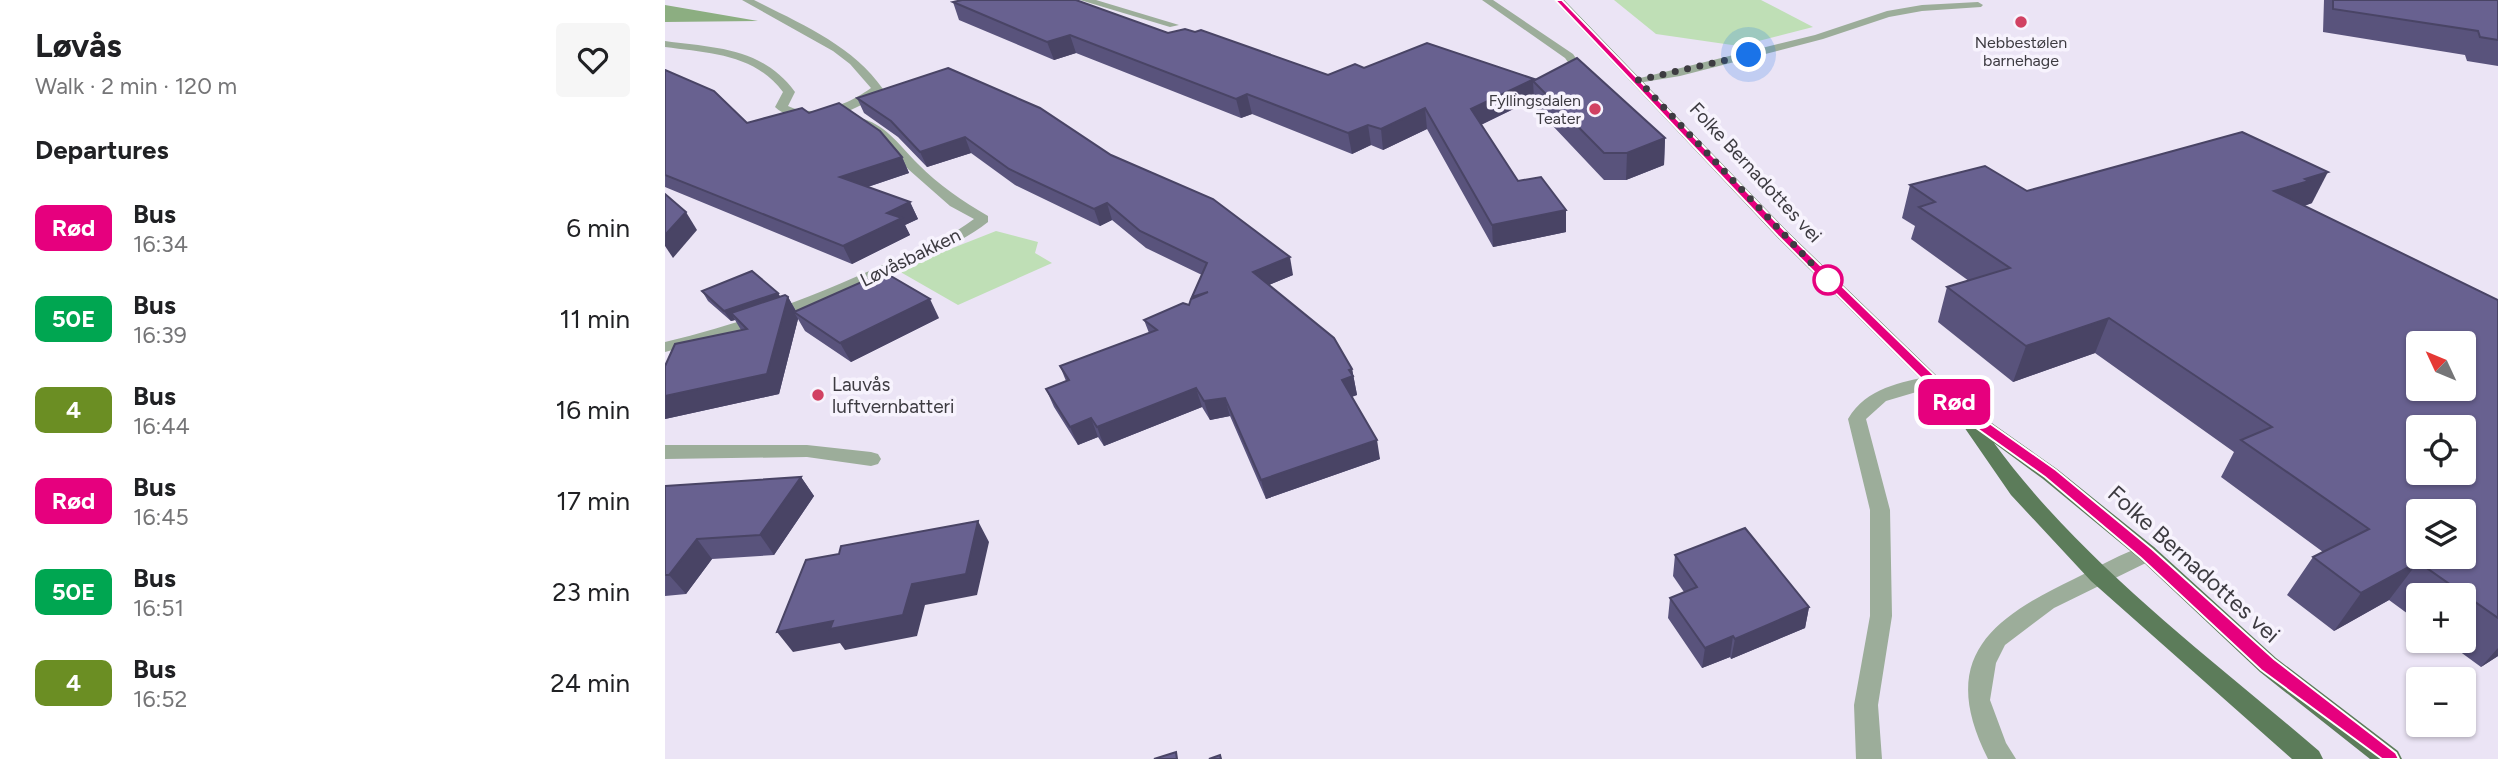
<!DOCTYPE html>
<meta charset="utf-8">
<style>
:root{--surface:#fff;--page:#f6f6f6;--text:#202124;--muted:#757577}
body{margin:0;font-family:Figtree,sans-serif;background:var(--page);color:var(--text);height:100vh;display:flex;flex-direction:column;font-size:26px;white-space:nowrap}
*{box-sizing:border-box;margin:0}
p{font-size:23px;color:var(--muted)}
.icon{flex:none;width:38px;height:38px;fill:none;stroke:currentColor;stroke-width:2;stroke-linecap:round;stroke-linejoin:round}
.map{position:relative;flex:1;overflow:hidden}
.side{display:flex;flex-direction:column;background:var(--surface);width:665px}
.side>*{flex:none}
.badge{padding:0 14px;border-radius:10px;font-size:24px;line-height:46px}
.needle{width:46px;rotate:314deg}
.fabs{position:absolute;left:1741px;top:331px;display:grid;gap:14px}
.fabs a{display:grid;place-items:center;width:70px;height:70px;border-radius:7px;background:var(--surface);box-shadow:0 2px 5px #0004;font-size:35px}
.you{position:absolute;width:35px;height:35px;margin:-18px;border:5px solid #fff;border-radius:50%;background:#1a73e8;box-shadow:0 0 0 10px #1a73e833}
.map>.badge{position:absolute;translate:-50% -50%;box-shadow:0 0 0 4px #fff}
h2{padding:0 35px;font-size:26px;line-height:63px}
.round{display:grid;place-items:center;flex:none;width:74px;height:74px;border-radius:7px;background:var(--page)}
.overview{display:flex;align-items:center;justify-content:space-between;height:119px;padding:0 35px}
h1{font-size:33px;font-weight:700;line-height:52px}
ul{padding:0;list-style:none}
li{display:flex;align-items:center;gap:21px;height:91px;padding:0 35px}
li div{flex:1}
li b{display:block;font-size:26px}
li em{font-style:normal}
li .badge{min-width:77px;font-weight:700;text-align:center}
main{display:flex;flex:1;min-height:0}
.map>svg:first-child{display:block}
.green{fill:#bfdfb6}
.forest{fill:#8cae81}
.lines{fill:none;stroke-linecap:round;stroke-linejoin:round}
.minor{fill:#9cad9a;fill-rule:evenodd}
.major{fill:#5c7c5a;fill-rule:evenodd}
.wall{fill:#59537c}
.shaded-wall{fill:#494465}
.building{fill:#686190;stroke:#494465;stroke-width:2;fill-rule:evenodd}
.line{fill:#e6007e;stroke:#fff;stroke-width:2}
.walk{stroke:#3d3b41;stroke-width:7;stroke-dasharray:0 12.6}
.poi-dot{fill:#d14162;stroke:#f7f3fd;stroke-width:2.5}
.stop-dot{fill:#fff;stroke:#e6007e;stroke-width:3.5}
.labels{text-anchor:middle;stroke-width:7;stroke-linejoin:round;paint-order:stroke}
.far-poi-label{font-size:16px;fill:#3d3b41;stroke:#f7f3fd}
.street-label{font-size:19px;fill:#3d3b41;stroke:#f7f3fd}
.poi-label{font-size:19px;fill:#3d3b41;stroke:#f7f3fd;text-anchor:start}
.near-street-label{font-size:23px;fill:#3d3b41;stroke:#f7f3fd}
</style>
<main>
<section class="side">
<div class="overview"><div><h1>Løvås</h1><p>Walk · 2 min · 120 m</p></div><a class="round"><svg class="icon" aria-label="heart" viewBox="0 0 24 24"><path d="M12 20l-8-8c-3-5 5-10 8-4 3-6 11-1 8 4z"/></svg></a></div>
<h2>Departures</h2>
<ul>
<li><span class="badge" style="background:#e6007e;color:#fff">Rød</span><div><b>Bus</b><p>16:34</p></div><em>6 min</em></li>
<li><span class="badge" style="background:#00a651;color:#fff">50E</span><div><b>Bus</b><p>16:39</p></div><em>11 min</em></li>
<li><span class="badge" style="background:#6b8e23;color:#fff">4</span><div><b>Bus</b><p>16:44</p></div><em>16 min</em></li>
<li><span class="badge" style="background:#e6007e;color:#fff">Rød</span><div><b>Bus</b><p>16:45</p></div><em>17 min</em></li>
<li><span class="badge" style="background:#00a651;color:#fff">50E</span><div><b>Bus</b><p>16:51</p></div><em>23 min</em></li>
<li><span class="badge" style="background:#6b8e23;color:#fff">4</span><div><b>Bus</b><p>16:52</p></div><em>24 min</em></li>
</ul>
</section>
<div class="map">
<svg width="1833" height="759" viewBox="0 0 1833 759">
<rect width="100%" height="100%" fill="#ebe4f5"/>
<g class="green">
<polygon points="949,0 1096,0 1148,27 1074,46 991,34"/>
<polygon points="331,231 373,242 370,253 387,263 293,305 232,270"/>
</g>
<polygon class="forest" points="0,5 93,21 0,22"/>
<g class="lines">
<g class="minor">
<path d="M77 0H89C136 24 187 45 218 89 195 113 137 132 110 107L118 92C90 54 44 53 0 47V41C50 48 97 47 130 92L123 106C149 119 184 104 206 88L185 64 168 51Z"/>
<polygon points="415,0 431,0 514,25 505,27"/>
<polygon points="817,0 828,0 908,54 917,67 908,69 900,58"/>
<polygon points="1313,2 1318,5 1316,7 1257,11 1224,17 1158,39 1015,76 973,83 967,80 1150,35 1222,11 1257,5"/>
<path d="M199 119C223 127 236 147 253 164 274 185 297 201 323 216V222C296 243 264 255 233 270 157 304 81 332 0 352V342C77 324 150 296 222 263 252 250 283 239 309 219L285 206 243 169 224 145 195 126 193 123Z"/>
<path d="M1269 375 1275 377 1278 381 1275 385 1221 401 1201 419 1225 510 1227 616 1213 705 1217 759H1191L1189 705 1205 616V510L1183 419C1202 387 1235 383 1269 375Z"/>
<polygon points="0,445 142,445 206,452 213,454 216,459 213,464 206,466 142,457 0,459"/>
<path d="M1482 545 1489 547 1493 553 1489 559 1389 608 1340 645 1331 663 1325 700 1341 743 1351 759H1323C1273 660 1323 620 1409 579 1433 567 1457 553 1482 545Z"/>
</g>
<path class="major" d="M889 0H899L1122 231 1304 407 1392 469 1489 547 1611 658 1733 751 1737 759H1705L1595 672 1475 559 1378 479 1329 443C1417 563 1541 654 1654 751L1658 759H1627L1426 581 1346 495 1297 424 1295 418 1112 237Z"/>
</g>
<g class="wall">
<polygon points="1659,0 1833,0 1833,66 1802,61 1800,55 1658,32"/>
<polygon points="288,2 503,33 663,75 699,68 869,80 1000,138 999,165 961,180 939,180 869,106 869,99 816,125 853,181 901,210 901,232 828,247 762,129 718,150 706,145 687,154 587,114 576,118 411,53 389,60 294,20"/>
<polygon points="283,68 628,275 604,285 687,369 692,395 687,397 715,459 601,499 565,416 545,420 537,407 439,446 433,437 413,445 389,407 381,389 401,381 395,366 484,333 479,320 524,305 527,299 537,275 481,248 447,220 435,226 350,185 306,153 262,167 233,137 199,113 192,98"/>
<polygon points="0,70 82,123 144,113 237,157 244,173 203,187 245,202 253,219 240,225 245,235 187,264 0,187"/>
<polygon points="1245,185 1647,203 1639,206 1833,300 1833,656 1816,667 1779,640 1799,640 1799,595 1754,595 1754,622 1724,600 1669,631 1622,595 1648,557 1658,552 1556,477 1569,452 1430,353 1348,382 1273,322 1282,287 1304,281 1246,239 1250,226 1237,218"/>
<polygon points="37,291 113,293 115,297 123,297 131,311 274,318 186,362 140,331 133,319 114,394 0,419 0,366 76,330 70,320 66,321 43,301"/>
<polygon points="136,477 149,496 109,555 47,559 21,594 0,596 0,486"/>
<polygon points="1010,555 1144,607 1140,628 1066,659 1065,657 1037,668 1003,618 1005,598 1019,592 1008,576"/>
</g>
<g class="shaded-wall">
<polygon points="405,35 411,53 389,60 382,42"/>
<polygon points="869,79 869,82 868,81 869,99 807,129 806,109"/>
<polygon points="582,94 587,114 576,118 571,99"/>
<polygon points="760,108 762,129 718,150 716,129"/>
<polygon points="703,125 706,145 687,154 683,133"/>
<polygon points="300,137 306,153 262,167 255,152"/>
<polygon points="1000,138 999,165 961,180 962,153"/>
<polygon points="237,157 244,173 184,193 175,177"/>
<polygon points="1663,172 1647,203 1630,209 1609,191 1640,179"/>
<polygon points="245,202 253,219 240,225 245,235 187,264 178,246 222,213"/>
<polygon points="442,203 447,220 435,226 429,209"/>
<polygon points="901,210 901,232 828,247 827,225"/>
<polygon points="21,212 32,230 8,258 0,246 0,235"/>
<polygon points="625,257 628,275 592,290 588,272"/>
<polygon points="113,293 119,303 66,313 70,320 66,321 59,311"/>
<polygon points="123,297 133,315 129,312 133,319 114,394 0,419 0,396"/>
<polygon points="265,299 274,318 186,362 175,343"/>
<polygon points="1444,318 1430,353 1348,382 1361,346"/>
<polygon points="687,369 692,395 680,398 677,380 684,370"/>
<polygon points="531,388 537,407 439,446 432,427"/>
<polygon points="560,398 565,416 545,420 539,401"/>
<polygon points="426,418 433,437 413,445 405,427"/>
<polygon points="712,440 715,459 601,499 596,480"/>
<polygon points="136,477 149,496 109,555 95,535"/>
<polygon points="313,521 324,542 312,595 260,605 252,636 180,650 175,643 128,652 112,632 168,621 247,584"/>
<polygon points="32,539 47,559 21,594 4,575"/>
<polygon points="1753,562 1724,600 1669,631 1696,593"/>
<polygon points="1144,607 1140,628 1066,659 1070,639"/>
<polygon points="1068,636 1065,657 1037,668 1040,648"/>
<polygon points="1833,648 1833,656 1816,667"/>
</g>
<g class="building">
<polygon points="297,0 411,0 503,33 520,29 530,32 536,30 663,75 690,64 699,68 762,43 869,79 806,109 853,181 876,177 901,210 827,225 760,108 716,129 703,125 683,133 582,94 571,99 405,35 382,42 288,2"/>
<polygon points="1668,0 1833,0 1833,40 1815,37 1813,31 1668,9"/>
<polygon points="912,58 1000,138 962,153 939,153 868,81"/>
<polygon points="283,68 375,108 446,155 548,199 625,257 588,272 669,338 687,369 684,370 688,376 677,380 712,440 596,480 560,398 539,401 531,388 432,427 426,418 405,427 381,389 404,380 395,366 492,330 479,320 518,303 524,305 526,299 543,292 527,297 542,263 475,231 442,203 429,209 344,169 300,137 255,152 226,121 192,98"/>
<polygon points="0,70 49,91 82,123 137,108 144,113 174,103 215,131 237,157 175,177 245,202 222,213 237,218 178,246 0,175"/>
<path d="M1577 132 1663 172 1640 179 1644 181 1609 191 1833 300V618L1753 562 1696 593 1648 557 1704 529 1576 440 1607 427 1444 318 1361 346 1282 287 1345 268 1254 207 1270 202 1245 185 1320 166 1362 191ZM1754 343H1799V388H1754ZM1754 427H1799V472H1754ZM1754 511H1799V556H1754Z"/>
<polygon points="0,194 21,212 0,235"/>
<polygon points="87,271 113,293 59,311 37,291"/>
<polygon points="219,272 265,299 175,343 129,312"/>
<polygon points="120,295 123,297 102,374 0,396 0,366 10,344 82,329 66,313"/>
<polygon points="136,477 95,535 32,539 4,575 0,575 0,486"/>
<polygon points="313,521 301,574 247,584 238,615 165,629 168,621 112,632 141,560 174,554 176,546"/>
<polygon points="1080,528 1144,607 1070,639 1068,636 1040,648 1005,598 1032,587 1010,555"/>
<polygon points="511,752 512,759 489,759"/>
<polygon points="555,755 556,759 544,759"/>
</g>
<polygon class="line" points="890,0 897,0 1121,232 1303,408 1391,470 1487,549 1609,659 1731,753 1734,759 1717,759 1596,670 1476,558 1380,477 1293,415 1113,236"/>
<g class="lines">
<polyline class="walk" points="1084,55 973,80 1168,286 1163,280"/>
</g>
<g class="poi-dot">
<circle cx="1356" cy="22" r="7"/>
<circle cx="930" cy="109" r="7"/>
<circle cx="153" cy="395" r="7"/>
</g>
<circle class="stop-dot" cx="1163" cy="280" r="14"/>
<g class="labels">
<g class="far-poi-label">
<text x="1356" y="48">Nebbestølen<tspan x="1356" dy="18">barnehage</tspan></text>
<text x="916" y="106" text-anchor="end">Fyllingsdalen<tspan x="916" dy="18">Teater</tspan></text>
</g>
<g class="street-label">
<text transform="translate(1091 172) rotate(47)" y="7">Folke Bernadottes vei</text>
<text transform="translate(245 257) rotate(-26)" y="7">Løvåsbakken</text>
</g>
<g class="poi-label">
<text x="167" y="391">Lauvås<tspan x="167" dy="22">luftvernbatteri</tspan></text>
</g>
<g class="near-street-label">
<text transform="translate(1529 564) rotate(42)" y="8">Folke Bernadottes vei</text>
</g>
</g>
</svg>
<div class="fabs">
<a><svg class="needle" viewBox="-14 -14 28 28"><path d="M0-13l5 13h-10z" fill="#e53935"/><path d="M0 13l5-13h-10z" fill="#757577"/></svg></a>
<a><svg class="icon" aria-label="locate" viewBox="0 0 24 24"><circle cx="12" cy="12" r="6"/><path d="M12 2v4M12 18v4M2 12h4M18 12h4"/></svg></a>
<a><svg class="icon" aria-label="layers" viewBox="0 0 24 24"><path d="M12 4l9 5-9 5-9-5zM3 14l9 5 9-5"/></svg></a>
<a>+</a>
<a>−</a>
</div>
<div class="you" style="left:1084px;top:55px"></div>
<b class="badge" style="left:1289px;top:402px;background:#e6007e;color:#fff">Rød</b>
</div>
</main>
